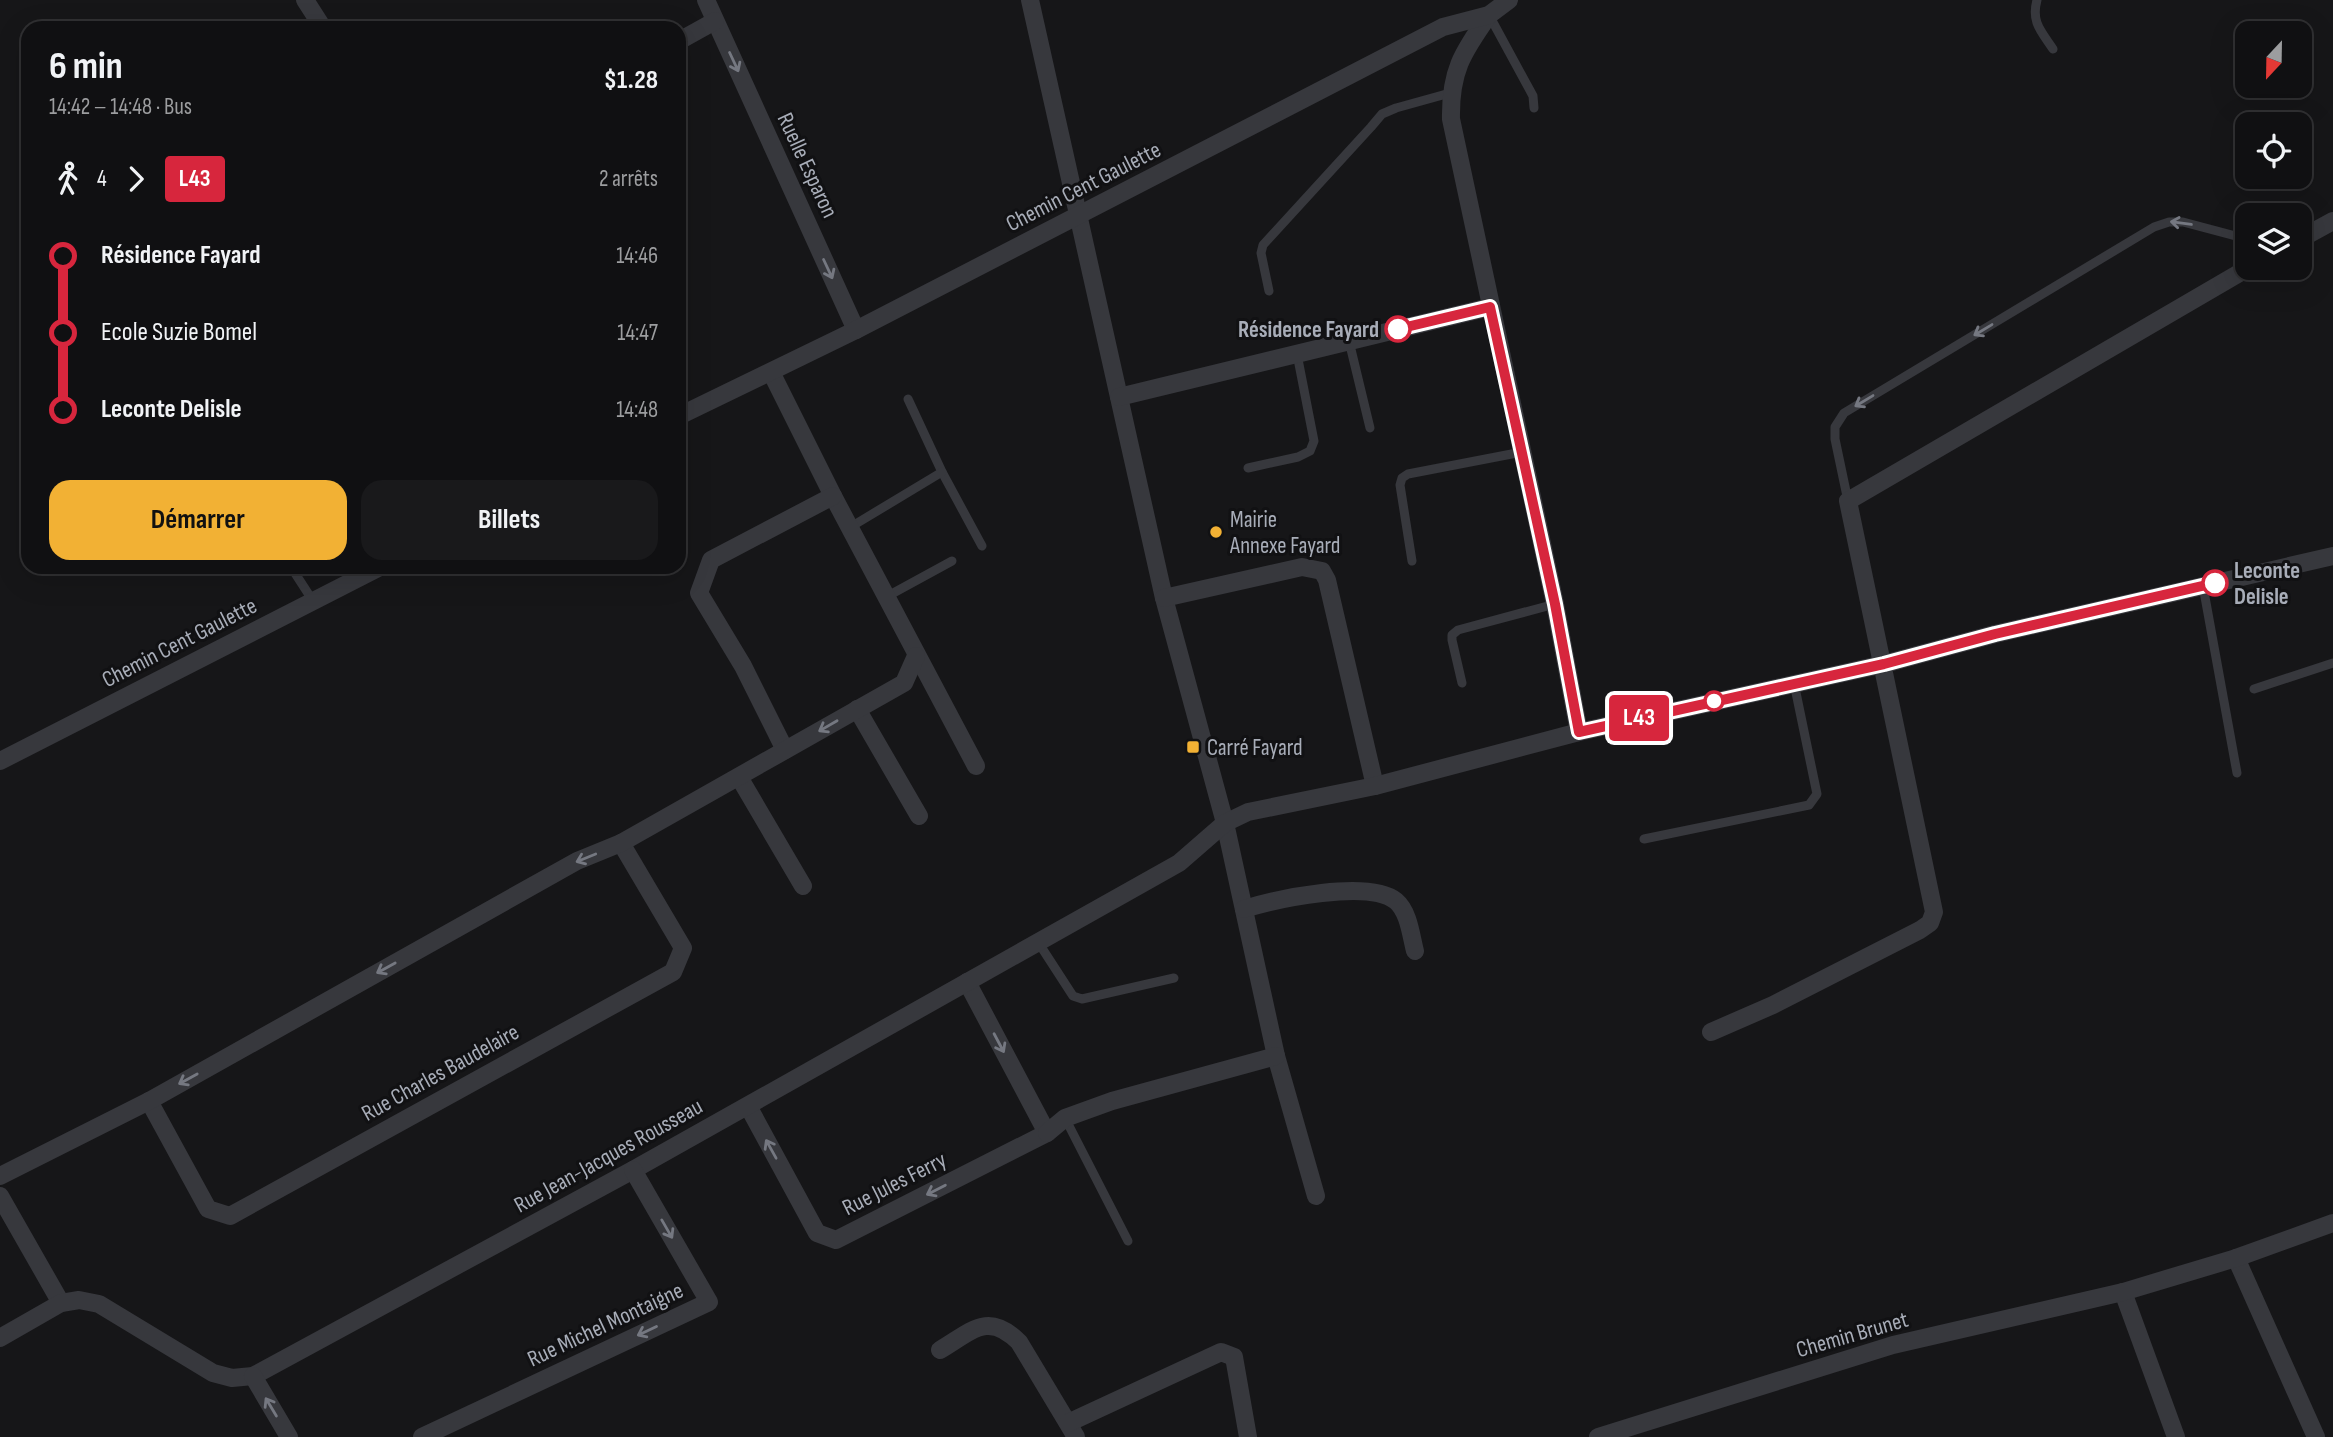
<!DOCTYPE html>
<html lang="fr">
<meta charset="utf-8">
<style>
:root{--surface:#101012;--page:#19191b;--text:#f1f3f6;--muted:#9c9d9f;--line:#303032;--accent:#f2b134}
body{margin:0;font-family:"Sofia Sans Condensed",sans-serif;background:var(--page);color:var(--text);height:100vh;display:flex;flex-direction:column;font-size:26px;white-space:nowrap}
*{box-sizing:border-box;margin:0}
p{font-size:23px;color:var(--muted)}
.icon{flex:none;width:38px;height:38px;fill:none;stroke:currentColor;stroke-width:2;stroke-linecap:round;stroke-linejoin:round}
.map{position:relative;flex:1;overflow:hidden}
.panel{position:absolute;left:21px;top:21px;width:665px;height:553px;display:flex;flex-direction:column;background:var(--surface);border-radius:21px;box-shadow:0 7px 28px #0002,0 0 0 2px var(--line)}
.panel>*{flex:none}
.badge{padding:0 14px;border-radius:5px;font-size:24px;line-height:46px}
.needle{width:46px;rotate:202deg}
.controls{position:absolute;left:2235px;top:21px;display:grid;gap:14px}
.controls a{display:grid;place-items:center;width:77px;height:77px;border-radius:14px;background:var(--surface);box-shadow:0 7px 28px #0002,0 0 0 2px var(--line);font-size:35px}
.map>.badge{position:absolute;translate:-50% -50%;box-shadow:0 0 0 4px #fff}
.legs{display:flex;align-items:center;gap:10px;height:77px;padding:0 28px;font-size:23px}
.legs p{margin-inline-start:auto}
.headline{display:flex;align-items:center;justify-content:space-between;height:119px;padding:0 28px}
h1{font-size:38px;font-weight:700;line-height:52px}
.button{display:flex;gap:14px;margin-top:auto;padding:14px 28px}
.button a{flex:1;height:80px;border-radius:21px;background:var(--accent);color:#111;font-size:28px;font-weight:700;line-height:80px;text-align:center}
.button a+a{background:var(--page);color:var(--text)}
ul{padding:0 28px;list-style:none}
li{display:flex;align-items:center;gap:24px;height:77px;font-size:26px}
li i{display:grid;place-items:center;width:10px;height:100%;margin:0 9px;background:currentColor}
li i::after{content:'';width:18px;height:18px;margin:-9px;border:5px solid;border-radius:50%;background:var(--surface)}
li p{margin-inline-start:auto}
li:first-child i{background:linear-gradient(#0000 50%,currentColor 0)}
li:last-child i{background:linear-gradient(currentColor 50%,#0000 0)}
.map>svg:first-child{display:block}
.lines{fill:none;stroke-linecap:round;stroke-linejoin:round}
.service{stroke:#37383d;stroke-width:9}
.minor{stroke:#37383d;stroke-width:18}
.oneway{stroke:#757881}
.line-1-casing{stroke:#fff;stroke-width:16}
.line-1{stroke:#d7263d;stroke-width:10}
.stop-1-dot{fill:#fff;stroke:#d7263d;stroke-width:3.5}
.poi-dot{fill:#f2b134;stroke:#111113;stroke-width:2.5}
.labels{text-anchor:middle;stroke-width:6;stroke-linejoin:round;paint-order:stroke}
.street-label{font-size:23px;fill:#a8adb8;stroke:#111113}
.stop-label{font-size:23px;font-weight:bold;fill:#a8adb8;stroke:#111113;text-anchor:end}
.poi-label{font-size:23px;fill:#a8adb8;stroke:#111113;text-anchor:start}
</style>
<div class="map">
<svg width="2333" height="1437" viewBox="0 0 2333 1437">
<rect width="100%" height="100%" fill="#161618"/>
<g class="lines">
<g class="service">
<path d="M2037 0C2031 22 2041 31 2053 49"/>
<polyline points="1489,15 1533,96 1534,108"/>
<polyline points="1269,291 1261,253 1263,245 1371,127 1382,114 1396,108 1450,93"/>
<polyline points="1349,341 1370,428"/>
<polyline points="908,399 942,472 982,546"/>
<polyline points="1248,468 1298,457 1310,451 1314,441 1297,354"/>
<polyline points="1848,501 1835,439 1835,427 1844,413 2154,227 2169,222 2183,222 2247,239"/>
<polyline points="849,528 942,472"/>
<polyline points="1412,561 1400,485 1402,478 1408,474 1522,452"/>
<polyline points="291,567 313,601"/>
<polyline points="2203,586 2237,773"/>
<polyline points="886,597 952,561"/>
<polyline points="1462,683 1452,640 1452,635 1458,630 1555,604"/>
<polyline points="2254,689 2333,663"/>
<polyline points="1644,839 1809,805 1817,794 1794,683"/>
<polyline points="1038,942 1073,996 1082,999 1174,978"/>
<polyline points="1065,1118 1128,1241"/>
</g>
<g class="minor">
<polyline points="305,0 323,28"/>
<polyline points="706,0 856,330"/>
<polyline points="1030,0 1164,598 1225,823 1276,1056 1316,1196"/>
<path d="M1489 15C1462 53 1450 72 1451 119L1555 604 1579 732"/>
<polyline points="679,41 715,21"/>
<polyline points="2300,239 2333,221"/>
<polyline points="771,372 833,496 976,766"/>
<polyline points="1119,397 1490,307"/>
<polyline points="679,416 856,330 1443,27 1489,15 1509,0"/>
<polyline points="1164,598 1302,567 1322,571 1327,580 1375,786"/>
<polyline points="857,709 919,816"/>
<polyline points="785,750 743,666 699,593 711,560 833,496"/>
<polyline points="0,761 380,567"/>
<polyline points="739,777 803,886"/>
<path d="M1244 909C1276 899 1369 879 1396 901 1409 912 1411 936 1415 951"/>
<polyline points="1711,1032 1773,1005 1920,930 1930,923 1934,912 1848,501 2248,268"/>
<polyline points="149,1101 208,1209 230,1216 673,972 683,948 621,843"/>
<polyline points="748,1106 817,1233 836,1240 1047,1133 967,982"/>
<polyline points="1047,1133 1065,1118 1112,1101 1276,1056"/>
<polyline points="0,1176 149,1101 577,861 621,843 904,683 916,656"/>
<polyline points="0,1196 61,1303"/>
<polyline points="2236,1258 2316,1437"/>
<polyline points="2123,1292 2176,1437"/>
<polyline points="0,1338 61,1303 79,1300 99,1304 213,1373 232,1378 253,1376 633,1170 1179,863 1225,823 1248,812 1375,786 1579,732 1884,664 1995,634 2333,556"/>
<path d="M940 1350C972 1331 988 1311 1019 1342L1076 1437"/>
<polyline points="253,1376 289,1437"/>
<polyline points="1068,1423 1221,1352 1234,1357 1248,1437"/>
<polyline points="422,1437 709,1302 633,1170"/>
<polyline points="1598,1437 1893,1345 2123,1292 2236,1258 2333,1223"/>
</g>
</g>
<defs><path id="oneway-shaft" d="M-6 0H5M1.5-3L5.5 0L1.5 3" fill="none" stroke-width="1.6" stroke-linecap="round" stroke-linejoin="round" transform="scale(1.75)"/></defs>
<g class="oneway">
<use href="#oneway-shaft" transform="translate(734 62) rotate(65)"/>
<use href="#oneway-shaft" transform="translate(2181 223) rotate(-172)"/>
<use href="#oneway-shaft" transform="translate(828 269) rotate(65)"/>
<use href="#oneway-shaft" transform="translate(1983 330) rotate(149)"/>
<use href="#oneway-shaft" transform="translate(1864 401) rotate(149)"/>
<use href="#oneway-shaft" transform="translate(828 726) rotate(150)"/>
<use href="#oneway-shaft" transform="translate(586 858) rotate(158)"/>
<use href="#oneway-shaft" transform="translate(386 968) rotate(151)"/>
<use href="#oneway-shaft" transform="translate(999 1043) rotate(62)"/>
<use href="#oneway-shaft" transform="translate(188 1079) rotate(151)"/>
<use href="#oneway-shaft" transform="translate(771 1149) rotate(-119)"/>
<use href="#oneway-shaft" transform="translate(936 1190) rotate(153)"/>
<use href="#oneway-shaft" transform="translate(667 1229) rotate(60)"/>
<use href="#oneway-shaft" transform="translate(647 1331) rotate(155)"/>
<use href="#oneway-shaft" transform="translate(271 1407) rotate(-121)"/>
</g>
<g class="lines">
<defs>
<polyline id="line-1" points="1398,329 1490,307 1555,604 1579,732 1884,664 1995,634 2215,583"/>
</defs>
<use href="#line-1" class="line-1-casing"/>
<use href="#line-1" class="line-1"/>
</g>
<g class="stop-1-dot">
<circle cx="1398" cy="329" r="12"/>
<circle cx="2215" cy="583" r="12"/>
<circle cx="1714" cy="701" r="9"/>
</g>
<g class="poi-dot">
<circle cx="1216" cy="532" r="7"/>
<rect x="1186" y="740" width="14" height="14" rx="3.5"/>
</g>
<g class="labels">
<g class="street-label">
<text transform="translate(808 165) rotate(65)" y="8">Ruelle Esparon</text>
<text transform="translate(1083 186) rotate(-27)" y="8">Chemin Cent Gaulette</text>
<text transform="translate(179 642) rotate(-27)" y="8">Chemin Cent Gaulette</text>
<text transform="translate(440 1072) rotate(-29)" y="8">Rue Charles Baudelaire</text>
<text transform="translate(608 1155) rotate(-29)" y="8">Rue Jean-Jacques Rousseau</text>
<text transform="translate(894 1183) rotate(-27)" y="8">Rue Jules Ferry</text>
<text transform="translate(605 1324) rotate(-25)" y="8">Rue Michel Montaigne</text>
<text transform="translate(1852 1334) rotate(-16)" y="8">Chemin Brunet</text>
</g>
<g class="stop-label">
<text x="1379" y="337">Résidence Fayard</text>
<text x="2234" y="578" text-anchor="start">Leconte<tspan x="2234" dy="26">Delisle</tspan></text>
</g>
<g class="poi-label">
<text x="1230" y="527">Mairie<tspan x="1230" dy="26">Annexe Fayard</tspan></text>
<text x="1207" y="755">Carré Fayard</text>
</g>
</g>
</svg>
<div class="controls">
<a><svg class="needle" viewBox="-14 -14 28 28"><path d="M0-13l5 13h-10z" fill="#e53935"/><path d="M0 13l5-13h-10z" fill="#9c9d9f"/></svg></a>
<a><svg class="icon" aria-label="locate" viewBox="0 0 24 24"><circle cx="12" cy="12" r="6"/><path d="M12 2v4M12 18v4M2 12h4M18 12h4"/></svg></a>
<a><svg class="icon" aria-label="layers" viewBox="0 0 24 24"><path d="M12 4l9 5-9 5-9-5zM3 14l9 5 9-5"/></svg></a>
</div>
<b class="badge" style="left:1639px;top:718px;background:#d7263d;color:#fff">L43</b>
<section class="panel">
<div class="headline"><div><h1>6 min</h1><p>14:42 – 14:48 · Bus</p></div><b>$1.28</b></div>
<div class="legs"><svg class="icon" aria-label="walk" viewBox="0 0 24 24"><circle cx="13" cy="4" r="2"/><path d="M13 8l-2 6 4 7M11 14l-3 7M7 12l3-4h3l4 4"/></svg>4<svg class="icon" aria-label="forward" viewBox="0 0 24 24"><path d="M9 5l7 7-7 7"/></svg><b class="badge" style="background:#d7263d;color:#fff">L43</b><p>2 arrêts</p></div>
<ul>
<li><i style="color:#d7263d"></i><b>Résidence Fayard</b><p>14:46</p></li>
<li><i style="color:#d7263d"></i><span>Ecole Suzie Bomel</span><p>14:47</p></li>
<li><i style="color:#d7263d"></i><b>Leconte Delisle</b><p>14:48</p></li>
</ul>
<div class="button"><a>Démarrer</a><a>Billets</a></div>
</section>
</div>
